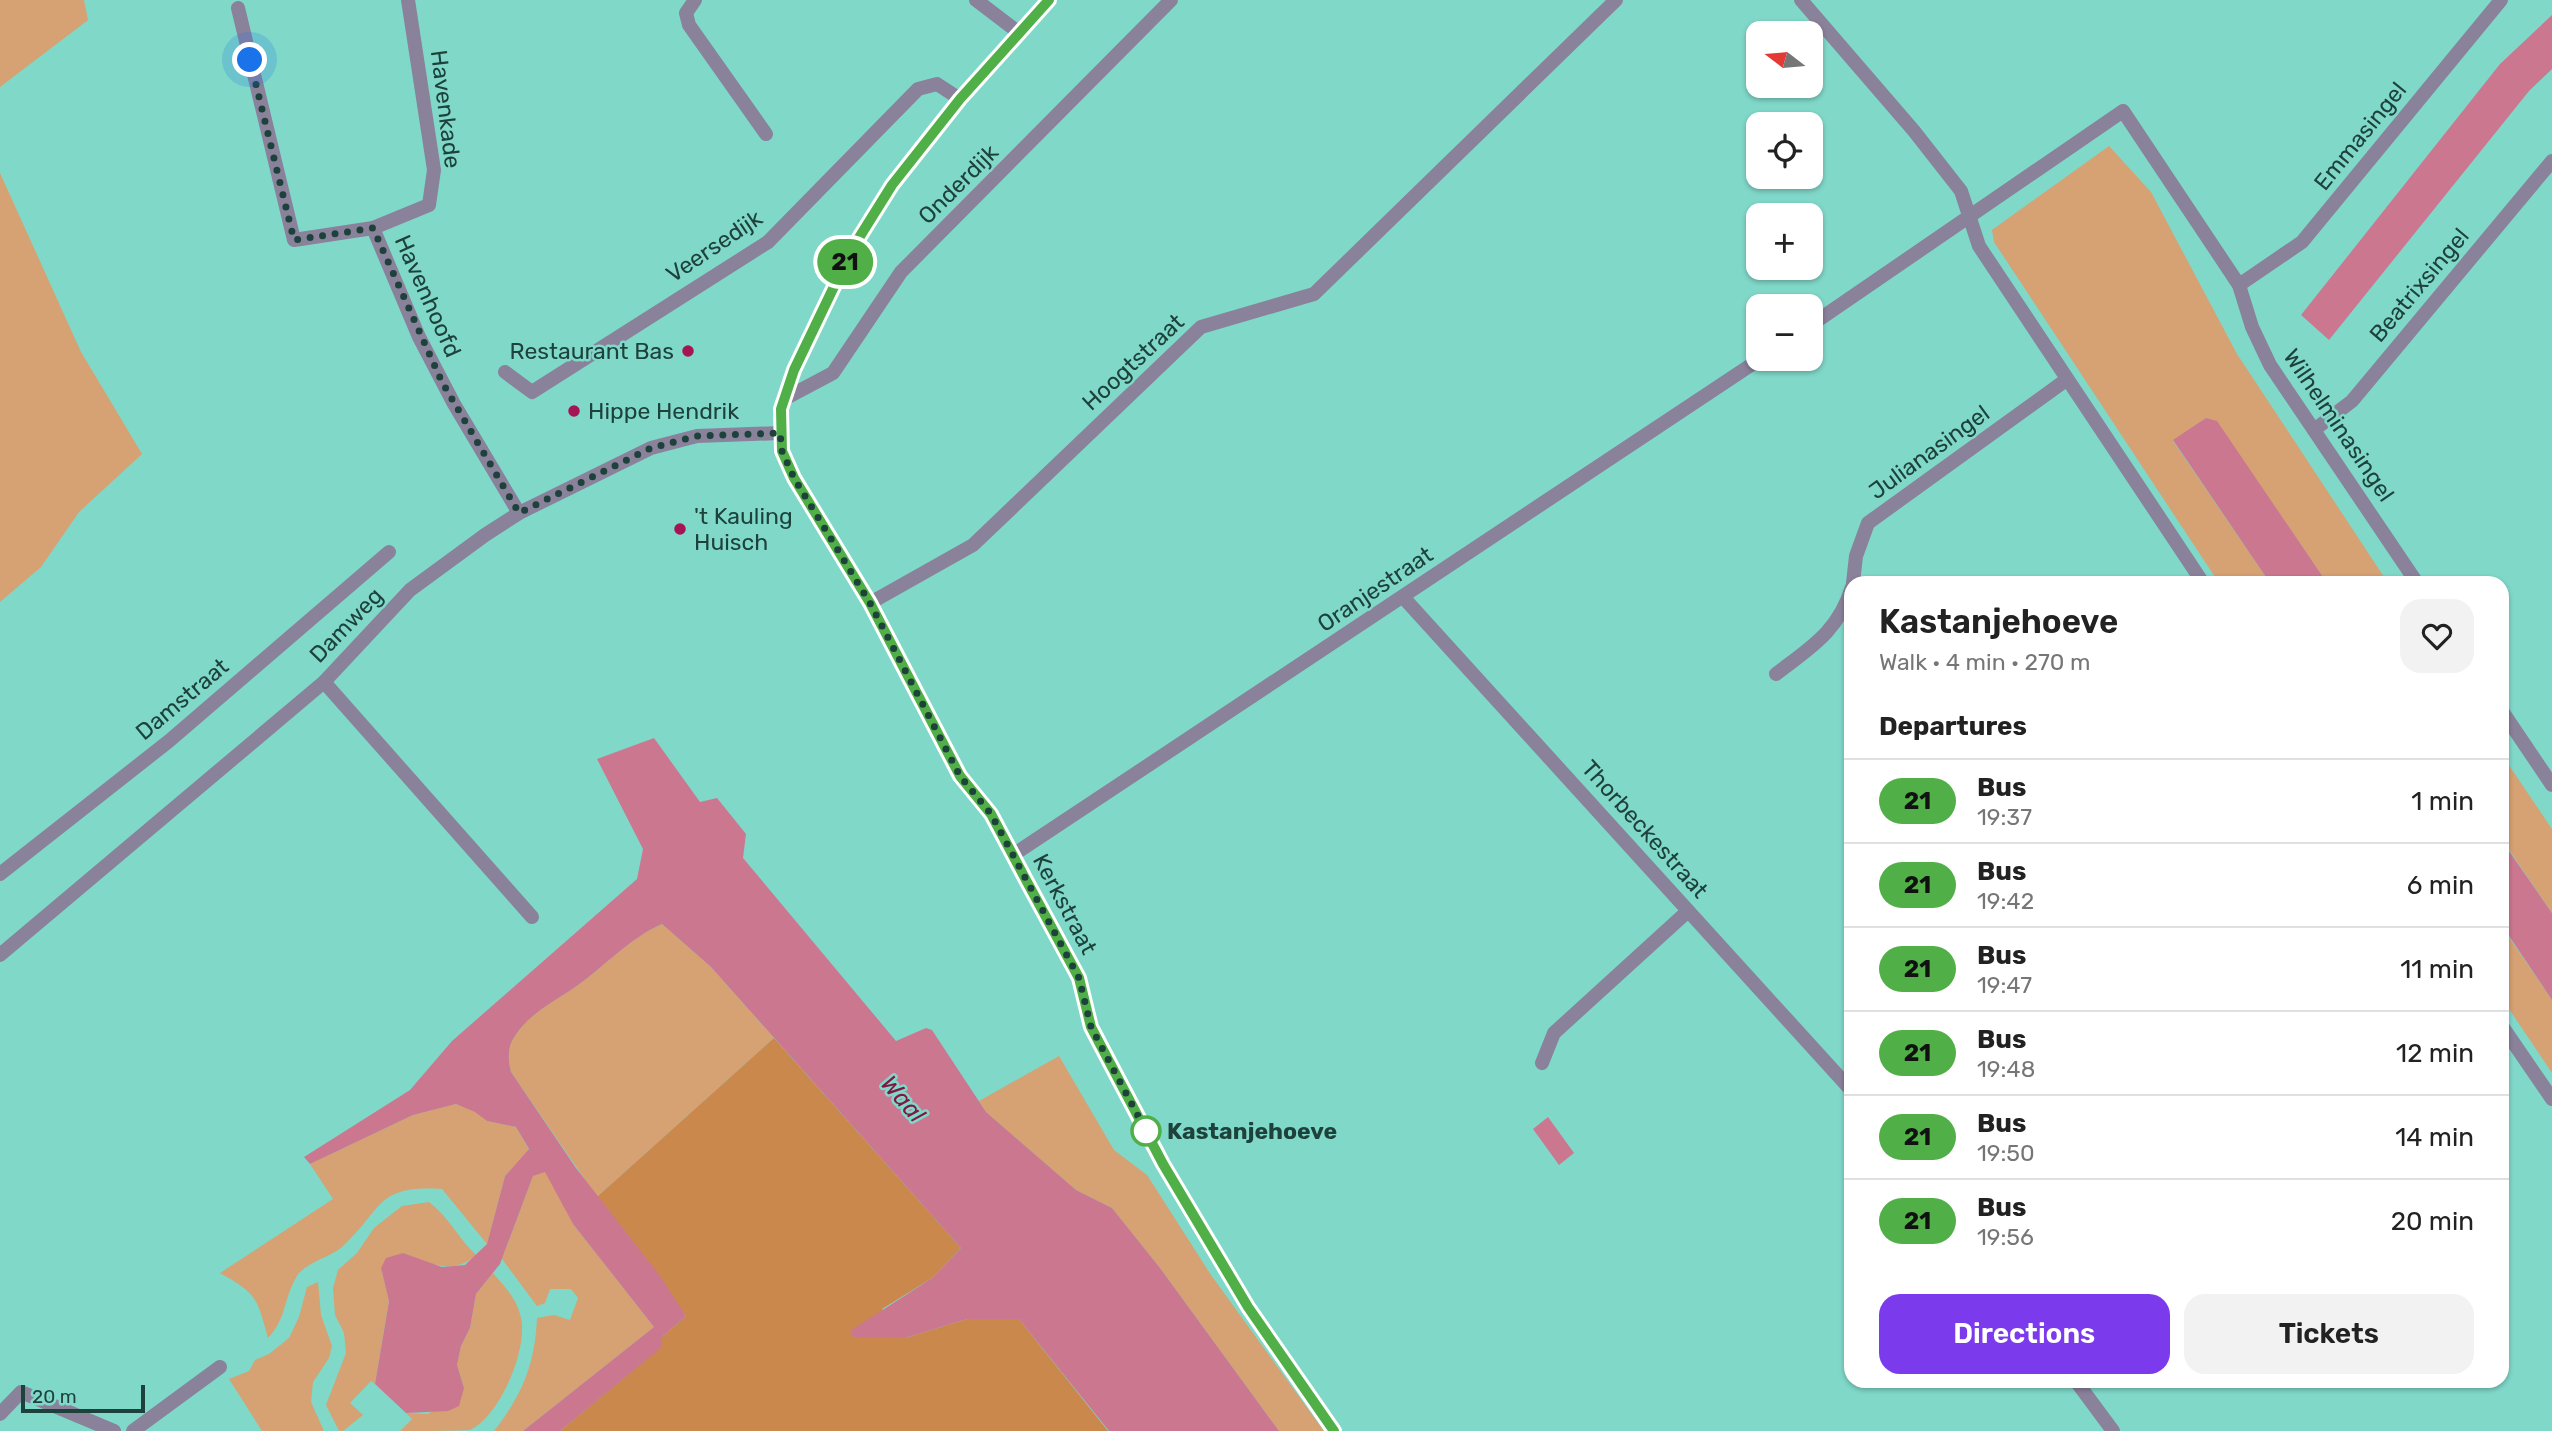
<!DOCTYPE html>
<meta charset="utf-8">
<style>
:root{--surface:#fff;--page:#f2f2f2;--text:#222;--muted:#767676;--line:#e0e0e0;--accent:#7c3aed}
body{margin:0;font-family:Rubik,sans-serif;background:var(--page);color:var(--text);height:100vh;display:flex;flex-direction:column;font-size:26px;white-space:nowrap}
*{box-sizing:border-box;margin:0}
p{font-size:23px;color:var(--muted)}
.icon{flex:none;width:38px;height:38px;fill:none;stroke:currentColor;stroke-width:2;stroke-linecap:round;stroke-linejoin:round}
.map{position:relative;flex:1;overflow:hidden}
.sheet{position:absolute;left:1844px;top:576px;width:665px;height:812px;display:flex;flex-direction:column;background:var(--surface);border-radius:21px;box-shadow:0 2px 5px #0004}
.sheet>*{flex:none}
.badge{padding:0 14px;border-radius:23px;font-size:24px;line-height:46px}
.needle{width:46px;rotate:286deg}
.fabs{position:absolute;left:1746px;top:21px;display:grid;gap:14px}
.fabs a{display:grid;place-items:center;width:77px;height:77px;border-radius:14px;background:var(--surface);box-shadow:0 2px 5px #0004;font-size:35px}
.scale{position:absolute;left:21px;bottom:18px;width:124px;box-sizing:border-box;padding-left:7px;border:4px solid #1d423c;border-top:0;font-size:19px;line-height:24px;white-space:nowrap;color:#1d423c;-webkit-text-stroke:5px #80d8c9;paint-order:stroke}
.you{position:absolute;width:35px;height:35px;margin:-18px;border:5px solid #fff;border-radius:50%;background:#1a73e8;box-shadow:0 0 0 10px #1a73e833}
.map>.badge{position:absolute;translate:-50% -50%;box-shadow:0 0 0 4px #fff}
h2{padding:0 35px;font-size:26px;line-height:63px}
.round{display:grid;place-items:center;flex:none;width:74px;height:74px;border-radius:21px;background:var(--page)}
.head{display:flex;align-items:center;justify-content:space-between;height:119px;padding:0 35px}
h1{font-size:33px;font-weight:600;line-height:52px}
.primary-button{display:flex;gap:14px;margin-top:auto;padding:14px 35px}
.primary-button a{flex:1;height:80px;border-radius:21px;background:var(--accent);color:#fff;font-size:28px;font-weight:600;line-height:80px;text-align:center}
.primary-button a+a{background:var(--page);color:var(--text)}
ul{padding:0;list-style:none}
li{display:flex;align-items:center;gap:21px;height:84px;padding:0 35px;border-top:2px solid var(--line)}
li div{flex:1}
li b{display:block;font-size:26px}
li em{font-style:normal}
li .badge{min-width:77px;font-weight:700;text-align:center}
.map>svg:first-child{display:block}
.green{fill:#d6a173}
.forest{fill:#ca884d}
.water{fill:#cc7790}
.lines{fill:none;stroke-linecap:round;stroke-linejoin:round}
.service{stroke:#8a819b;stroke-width:14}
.pedestrian{stroke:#8a819b;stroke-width:14}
.minor{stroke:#8a819b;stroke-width:14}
.secondary{stroke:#6e6086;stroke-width:14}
.line-casing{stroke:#fff;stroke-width:16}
.line{stroke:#50af46;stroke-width:10}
.walk{stroke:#1d423c;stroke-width:7;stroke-dasharray:0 12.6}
.poi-dot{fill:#a51455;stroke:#80d8c9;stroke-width:2.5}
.stop-dot{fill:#fff;stroke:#50af46;stroke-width:3.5}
.labels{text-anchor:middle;stroke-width:5;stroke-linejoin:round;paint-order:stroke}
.street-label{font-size:23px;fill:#1d423c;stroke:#80d8c9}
.poi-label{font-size:23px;fill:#1d423c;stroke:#80d8c9;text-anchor:start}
.stop-label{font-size:23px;font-weight:bold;fill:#1d423c;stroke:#80d8c9;text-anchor:start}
.water-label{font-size:24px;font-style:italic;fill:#7f1742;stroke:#80d8c9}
</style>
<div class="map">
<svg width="2552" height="1431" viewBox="0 0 2552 1431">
<rect width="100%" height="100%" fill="#80d8c9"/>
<g class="green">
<polygon points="0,0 84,0 88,20 0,87"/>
<polygon points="2109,146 2151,192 2237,354 2388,583 2327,583 2217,422 2206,418 2173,441 2270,583 2219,583 1994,242 1992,230"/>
<polygon points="0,173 81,352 142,454 79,512 41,567 0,602"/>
<polygon points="2502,755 2552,829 2552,913 2503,841"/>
<path d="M662 924 711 967 774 1038 597 1197 511 1072C508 1060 507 1047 515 1036 530 1012 556 1001 578 985 606 965 630 938 662 924Z"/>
<polygon points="2502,927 2552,1000 2552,1073 2503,1000"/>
<polygon points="1059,1056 1114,1150 1147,1175 1211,1275 1324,1431 1279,1431 1160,1268 1112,1208 1076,1190 986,1112 979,1101"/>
<path d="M456 1104 476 1112 487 1121 516 1127 529 1150 505 1176 487 1244 442 1189C374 1185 384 1209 342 1247 329 1258 306 1262 297 1276 283 1299 287 1318 268 1338 257 1299 258 1294 220 1273L333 1199 310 1164 413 1115Z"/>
<path d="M546 1171 573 1224 654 1327 523 1431H494C522 1395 535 1365 537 1318L554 1315 570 1320 578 1298 571 1289H550L545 1303 537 1306 502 1259 533 1176Z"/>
<path d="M429 1202C449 1217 458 1238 476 1255 453 1276 429 1263 403 1253L381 1268 389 1300 375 1384 371 1381 350 1403 363 1415 343 1431H339L326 1405 346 1353 344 1333 335 1315 333 1288 338 1270 357 1253 374 1228 402 1206Z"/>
<path d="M493 1273C505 1287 517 1299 521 1318 528 1349 500 1416 470 1430 457 1431 416 1431 400 1431L412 1419 406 1413 428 1414 464 1388 457 1365 461 1346 470 1328 476 1294Z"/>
<polygon points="318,1282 321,1315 332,1346 329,1358 313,1382 311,1402 324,1431 262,1431 229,1379 249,1371 255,1360 269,1354 289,1338 299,1317 307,1287"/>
</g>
<polygon class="forest" points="774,1038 961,1248 932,1278 882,1309 905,1338 967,1319 1019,1319 1108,1431 560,1431 661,1347 662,1337 686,1316 597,1197"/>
<g class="water">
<polygon points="2552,15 2552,69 2529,91 2329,340 2301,315 2500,64"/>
<polygon points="2206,418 2217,421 2327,583 2270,583 2173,440"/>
<path d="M654 738 700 802 717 798 746 834 743 858 896 1041 926 1028 932 1030 986 1112 1076 1190 1112 1208 1160 1268 1279 1431H1109L1019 1319H967L905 1338 853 1337 850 1331 932 1278 961 1248 711 967 662 924C630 938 606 965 578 985 556 1001 530 1012 515 1036 507 1047 508 1060 511 1072L576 1168 660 1276 686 1316 662 1337V1347L560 1431H523L654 1327 573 1224 545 1172 533 1176 500 1264 476 1294 470 1328 461 1346 457 1365 464 1388 459 1406 448 1411 406 1413 375 1384 389 1301 381 1268 386 1258 403 1253 442 1267 465 1265 487 1244 505 1176 529 1149 516 1127 487 1121 475 1112 456 1104 413 1115 310 1164 304 1157 410 1090 452 1041 637 879 643 849 597 759Z"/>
<polygon points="2502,841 2552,913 2552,1000 2503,927"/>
<polygon points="1548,1117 1574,1153 1559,1165 1533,1129"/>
</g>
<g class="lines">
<g class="service">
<polyline points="695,0 686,13 689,25 766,134"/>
<polyline points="976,0 1018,32"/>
<polyline points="1853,583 1856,556 1868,523 2066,380"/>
<path d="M1776 674C1811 647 1838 632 1852 587"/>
<polyline points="324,682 532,917"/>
<polyline points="1542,1063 1554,1033 1688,911"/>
<polyline points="0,1414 21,1392 114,1431"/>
<polyline points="133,1431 220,1367"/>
</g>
<polyline class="pedestrian" points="505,372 532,392 768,242"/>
<g class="minor">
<polyline points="1801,0 1914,131 1961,191 1979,246 2203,583"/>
<polyline points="238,8 294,240 373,228 429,205 434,170 408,0"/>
<polyline points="373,228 419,337 454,404 519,513"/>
<polyline points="768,242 918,89 937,84 960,99"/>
<polyline points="2239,285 2302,242 2501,0"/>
<polyline points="1811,325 2123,111 2239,285 2252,327 2270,365 2417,583"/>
<polyline points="784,399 833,373 901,272 1171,0"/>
<polyline points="2314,430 2352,401 2552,161"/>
<polyline points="1403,597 1852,1091"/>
<polyline points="870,603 973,545 1201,327 1314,294 1616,0"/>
<polyline points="2502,711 2552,785"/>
<polyline points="1013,855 1760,359"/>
<polyline points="0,874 169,741 389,552"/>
<polyline points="0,955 324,682 410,590 485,535 519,513 651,448 697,436 780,433"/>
<polyline points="2502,1026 2552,1099"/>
<polyline points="2076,1381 2113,1431"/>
</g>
<polyline class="secondary" points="1049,0 960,99 892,185 852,249 794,370 781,409 782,451 794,478 870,603 960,776 991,814 1079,978 1091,1027 1163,1164 1248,1307 1334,1431"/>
</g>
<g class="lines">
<defs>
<polyline id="line" points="1049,0 960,99 892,185 852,249 794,370 781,409 782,451 794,478 870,603 960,776 991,814 1026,880 1079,978 1091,1027 1163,1164 1248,1307 1334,1431"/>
</defs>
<use href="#line" class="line-casing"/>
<use href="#line" class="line"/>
<polyline class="walk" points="250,60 294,240 373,228 442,382 519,513 651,448 697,436 780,433 782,451 794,478 870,603 960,776 991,814 1079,978 1091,1027 1146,1131"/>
</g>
<g class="poi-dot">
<circle cx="688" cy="351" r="7"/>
<circle cx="574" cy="411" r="7"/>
<circle cx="680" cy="529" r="7"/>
</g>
<circle class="stop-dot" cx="1146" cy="1131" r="14"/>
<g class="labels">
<g class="street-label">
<text transform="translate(446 109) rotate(83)" y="8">Havenkade</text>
<text transform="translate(2360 136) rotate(-51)" y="8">Emmasingel</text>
<text transform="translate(958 184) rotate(-45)" y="8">Onderdijk</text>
<text transform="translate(714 246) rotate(-34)" y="8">Veersedijk</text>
<text transform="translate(2419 285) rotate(-50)" y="8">Beatrixsingel</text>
<text transform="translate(428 296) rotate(66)" y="8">Havenhoofd</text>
<text transform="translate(1133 362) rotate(-43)" y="8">Hoogtstraat</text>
<text transform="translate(2339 425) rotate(56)" y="8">Wilhelminasingel</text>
<text transform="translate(1929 452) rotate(-36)" y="8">Julianasingel</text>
<text transform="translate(1375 589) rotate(-34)" y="8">Oranjestraat</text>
<text transform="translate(346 625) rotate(-46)" y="8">Damweg</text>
<text transform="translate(182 699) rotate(-40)" y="8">Damstraat</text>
<text transform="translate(1645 829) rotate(48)" y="8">Thorbeckestraat</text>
<text transform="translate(1065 904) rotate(62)" y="8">Kerkstraat</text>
</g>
<g class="poi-label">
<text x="674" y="359" text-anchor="end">Restaurant Bas</text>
<text x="588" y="419">Hippe Hendrik</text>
<text x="694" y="524">'t Kauling<tspan x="694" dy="26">Huisch</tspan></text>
</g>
<g class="stop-label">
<text x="1167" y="1139">Kastanjehoeve</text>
</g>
<g class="water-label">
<text transform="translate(903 1099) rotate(49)" y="8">Waal</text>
</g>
</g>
</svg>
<div class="fabs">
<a><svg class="needle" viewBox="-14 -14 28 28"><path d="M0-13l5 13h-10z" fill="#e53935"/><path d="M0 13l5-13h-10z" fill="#767676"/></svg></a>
<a><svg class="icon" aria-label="locate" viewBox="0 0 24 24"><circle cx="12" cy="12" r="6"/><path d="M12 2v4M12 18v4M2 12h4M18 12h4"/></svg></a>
<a>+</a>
<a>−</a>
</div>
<div class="scale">20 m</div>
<div class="you" style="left:250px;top:60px"></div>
<b class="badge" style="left:845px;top:262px;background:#50af46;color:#111">21</b>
<section class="sheet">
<div class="head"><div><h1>Kastanjehoeve</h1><p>Walk · 4 min · 270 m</p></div><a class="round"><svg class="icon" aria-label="heart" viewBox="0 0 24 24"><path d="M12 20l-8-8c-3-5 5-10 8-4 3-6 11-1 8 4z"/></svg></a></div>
<h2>Departures</h2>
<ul>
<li><span class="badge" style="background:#50af46;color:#111">21</span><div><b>Bus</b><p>19:37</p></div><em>1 min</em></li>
<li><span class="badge" style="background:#50af46;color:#111">21</span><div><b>Bus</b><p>19:42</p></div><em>6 min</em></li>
<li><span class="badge" style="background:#50af46;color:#111">21</span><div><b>Bus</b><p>19:47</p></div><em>11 min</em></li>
<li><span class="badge" style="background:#50af46;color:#111">21</span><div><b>Bus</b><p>19:48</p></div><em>12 min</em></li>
<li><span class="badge" style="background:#50af46;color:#111">21</span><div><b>Bus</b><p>19:50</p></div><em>14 min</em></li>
<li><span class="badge" style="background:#50af46;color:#111">21</span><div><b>Bus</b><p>19:56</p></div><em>20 min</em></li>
</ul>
<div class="primary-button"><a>Directions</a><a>Tickets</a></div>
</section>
</div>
